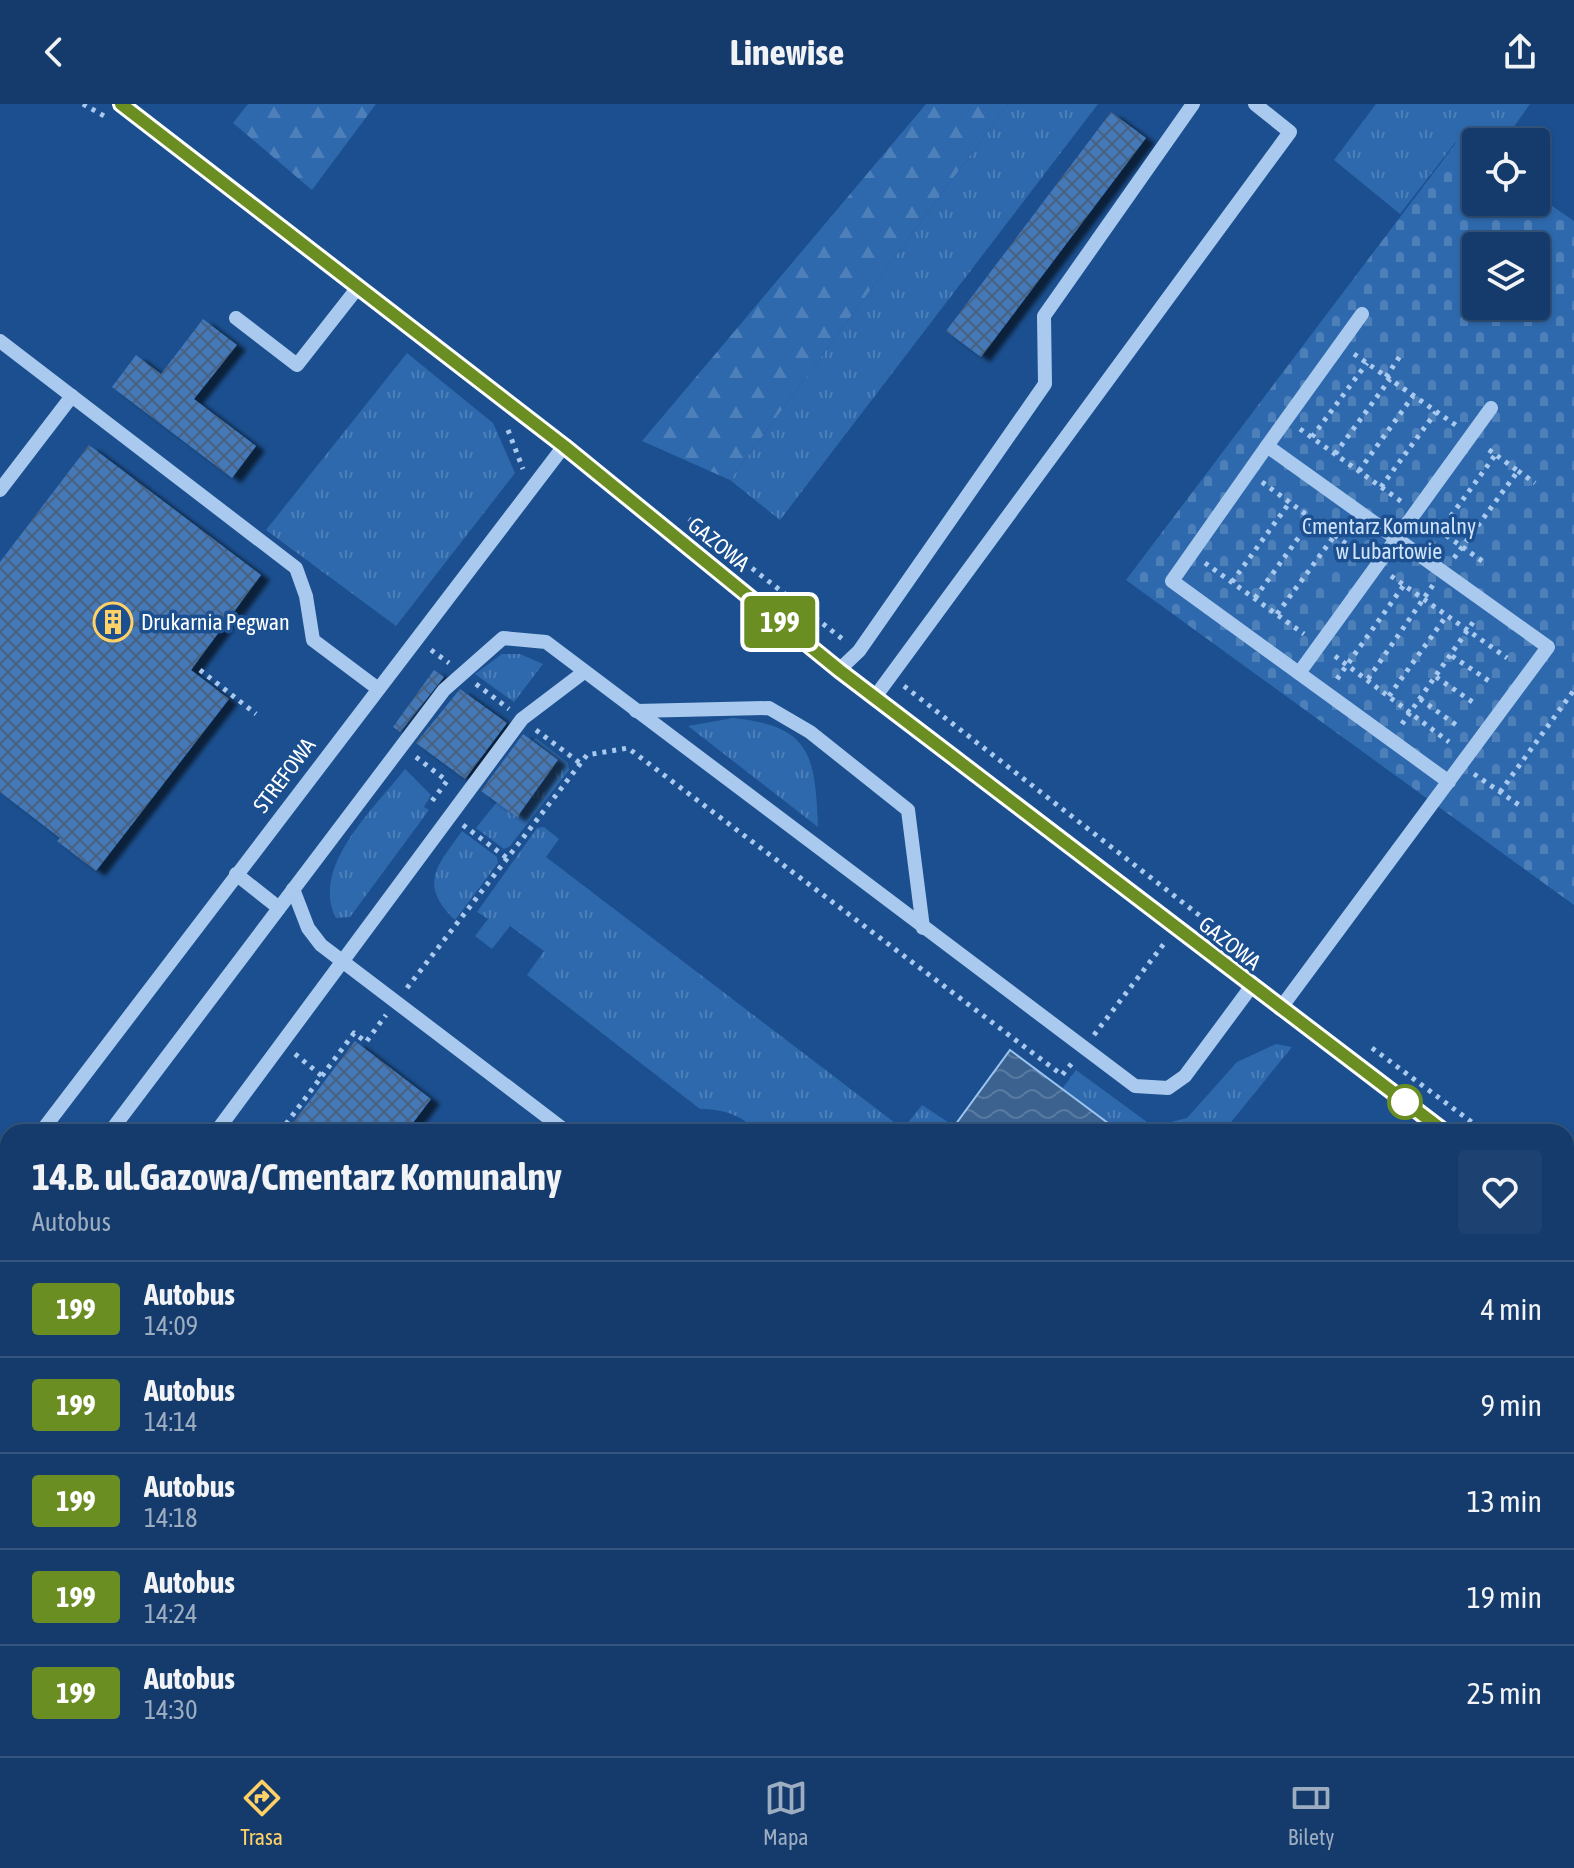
<!DOCTYPE html>
<html lang="pl">
<style>
:root{--surface:#143b6b;--page:#1d4271;--text:#f1f3f6;--muted:#9dadc1;--line:#33557e;--accent:#ffd166}
body{margin:0;font-family:"Asap Condensed",sans-serif;background:var(--page);color:var(--text);height:100vh;display:flex;flex-direction:column;font-size:30px;white-space:nowrap}
*{box-sizing:border-box;margin:0}
p{font-size:26px;color:var(--muted)}
.icon{flex:none;width:44px;height:44px;fill:none;stroke:currentColor;stroke-width:2;stroke-linecap:round;stroke-linejoin:round}
.map{position:relative;flex:1;overflow:hidden}
.sheet{position:absolute;left:0px;top:1020px;width:1574px;height:632px;display:flex;flex-direction:column;background:var(--surface);border-radius:24px 24px 0 0;box-shadow:0 2px 6px #0004,0 0 0 2px var(--line)}
.sheet>*{flex:none}
.badge{padding:0 16px;border-radius:6px;font-size:28px;line-height:52px}
.tools{position:absolute;left:1462px;top:24px;display:grid;gap:16px}
.tools a{display:grid;place-items:center;width:88px;height:88px;border-radius:8px;background:var(--surface);box-shadow:0 2px 6px #0004,0 0 0 2px var(--line);font-size:40px}
.map>.badge{position:absolute;translate:-50% -50%;box-shadow:0 0 0 4px #fff}
.round{display:grid;place-items:center;flex:none;width:84px;height:84px;border-radius:8px;background:var(--page)}
.summary{display:flex;align-items:center;justify-content:space-between;height:136px;padding:0 32px}
h1{font-size:38px;font-weight:700;line-height:60px}
ul{padding:0;list-style:none}
li{display:flex;align-items:center;gap:24px;height:96px;padding:0 32px;border-top:2px solid var(--line)}
li div{flex:1}
li b{display:block;font-size:30px}
li em{font-style:normal}
li .badge{min-width:88px;font-weight:700;text-align:center}
header{display:flex;justify-content:space-between;align-items:center;height:104px;padding:0 32px;background:var(--surface);font-size:36px;font-weight:700}
.tab-bar{display:flex;justify-content:space-around;align-items:center;height:112px;border-top:2px solid var(--line);background:var(--surface);font-size:22px;color:var(--muted)}
.tab-bar a{display:grid;justify-items:center;gap:4px}
.tab-bar .current{color:var(--accent)}
.map>svg:first-child{display:block}
.grass{fill:url(#grass-tufts)}
.forest{fill:url(#forest-firs)}
.cemetery{fill:url(#cemetery-stones);fill-rule:evenodd}
.water{fill:url(#water-waves);stroke:#9cc4f0;stroke-width:2}
.building{fill:url(#building-cross-hatch);filter:url(#shadow)}
.lines{fill:none;stroke-linecap:round;stroke-linejoin:round}
.path{stroke:#a9c9ee;stroke-width:5;stroke-dasharray:4 6;stroke-linecap:butt}
.minor{stroke:#a9c9ee;stroke-width:14}
.line-casing{stroke:#fff;stroke-width:18}
.line{stroke:#6b8e23;stroke-width:12}
.stop-dot{fill:#fff;stroke:#6b8e23;stroke-width:4}
.labels{text-anchor:middle;stroke-width:7;stroke-linejoin:round;paint-order:stroke}
.park-label{font-size:22px;fill:#cfe3fa;stroke:#1b4f8f}
.street-label{font-size:22px;fill:#fff;stroke:#1b4f8f}
.poi-label{font-size:22px;fill:#fff;stroke:#1b4f8f;text-anchor:start}
</style>
<header><svg class="icon" aria-label="back" viewBox="0 0 24 24"><path d="M15 5l-7 7 7 7"/></svg>Linewise<svg class="icon" aria-label="share" viewBox="0 0 24 24"><path d="M12 15V3M7 8l5-5 5 5M5 13v7h14v-7"/></svg></header>
<div class="map">
<svg width="1574" height="1652" viewBox="0 0 1574 1652">
<defs>
<pattern id="grass-tufts" width="24" height="20" patternUnits="userSpaceOnUse" patternTransform="scale(2)"><rect width="24" height="20" fill="#2e69ad"/><path d="M3 7l-1-3M5 7V3M7 7l1-3M15 17l-1-3M17 17v-4M19 17l1-3" fill="none" stroke="#4d80b9"/></pattern>
<pattern id="forest-firs" width="22" height="20" patternUnits="userSpaceOnUse" patternTransform="scale(2)"><rect width="22" height="20" fill="#2e69ad"/><path d="M5 1l3.5 6h-7zM16 11l3.5 6h-7z" fill="#4d80b9"/></pattern>
<pattern id="cemetery-stones" width="16" height="16" patternUnits="userSpaceOnUse" patternTransform="scale(2)"><rect width="16" height="16" fill="#2e69ad"/><path d="M2 7V4a2 2 0 0 1 4 0v3zM10 15v-3a2 2 0 0 1 4 0v3z" fill="#4d80b9"/></pattern>
<pattern id="water-waves" width="16" height="10" patternUnits="userSpaceOnUse" patternTransform="scale(2)"><rect width="16" height="10" fill="#3c6290"/><path d="M0 5q4-4 8 0t8 0" fill="none" stroke="#597aa1"/></pattern>
<pattern id="building-cross-hatch" width="8" height="8" patternUnits="userSpaceOnUse" patternTransform="scale(2)"><rect width="8" height="8" fill="#4478b7"/><path d="M0 0l8 8M0 8l8-8" fill="none" stroke="#486282"/></pattern>
<filter id="shadow"><feDropShadow dx="9" dy="5" stdDeviation="2" flood-color="#0009"/></filter>
</defs>
<rect width="100%" height="100%" fill="#1b4f8f"/>
<g class="grass">
<polygon points="1008,0 1098,0 780,416 730,376"/>
<polygon points="1376,0 1530,0 1503,38 1476,38 1476,51 1455,39 1400,110 1334,56"/>
<polygon points="407,249 493,319 515,369 396,522 266,426"/>
<polygon points="502,550 520,550 543,560 514,598 475,570"/>
<path d="M733 614C811 622 815 651 818 723L688 622Z"/>
<polygon points="536,634 568,659 569,666 510,742 504,745 476,724 497,698 517,712 558,656 532,637"/>
<path d="M405 665 431 691 424 703 429 706 350 813 336 814C310 762 375 704 405 665Z"/>
<path d="M544 723 559 735 546 753 903 1025 922 1001 954 1022 950 1028H767L761 1024 758 1027C739 1011 725 1005 700 1005L527 871 544 847 510 822 492 845 475 832 488 815 477 808 537 724Z"/>
<path d="M462 727 497 753 498 759 455 816C418 780 437 762 462 727Z"/>
<polygon points="1276,940 1292,943 1223,1028 1120,1028 1062,985 1076,966 1147,1018 1167,1019 1187,1014 1237,958"/>
</g>
<g class="forest">
<polygon points="248,0 376,0 312,86 233,19"/>
<polygon points="926,0 1008,0 730,376 642,337"/>
</g>
<path class="cemetery" d="M1456 39 1476 51V98H1536V91L1574 117V801L1126 476ZM1476 142H1536V202H1476Z"/>
<polygon class="water" points="1010,946 1120,1028 950,1028"/>
<g class="building">
<polygon points="1111,8 1146,34 981,253 946,227"/>
<polygon points="203,215 237,241 194,295 256,342 232,374 112,283 136,251 161,270"/>
<polygon points="89,341 261,471 191,566 229,595 96,767 57,737 60,734 0,688 0,458"/>
<polygon points="434,566 444,573 400,628 393,623"/>
<polygon points="460,585 507,619 465,675 416,639"/>
<polygon points="523,630 558,656 517,713 481,687"/>
<polygon points="355,937 431,995 406,1028 286,1028"/>
</g>
<g class="lines">
<g class="path">
<polyline points="83,0 106,13"/>
<polyline points="1354,250 1457,322"/>
<polyline points="1386,273 1400,252"/>
<polyline points="1300,325 1402,398"/>
<polyline points="508,326 523,365"/>
<polyline points="1312,333 1367,259"/>
<polyline points="1335,350 1390,275"/>
<polyline points="1359,367 1413,292"/>
<polyline points="1518,367 1535,379"/>
<polyline points="1262,378 1364,453"/>
<polyline points="1381,383 1436,308"/>
<polyline points="689,415 845,537"/>
<polyline points="1428,418 1440,427"/>
<polyline points="1454,454 1518,367 1485,343"/>
<polyline points="1482,457 1440,427 1496,350"/>
<polyline points="1205,459 1304,530"/>
<polyline points="1391,472 1507,554"/>
<polyline points="1232,478 1290,398"/>
<polyline points="1255,494 1312,415"/>
<polyline points="1277,510 1343,420"/>
<polyline points="431,546 449,559"/>
<polyline points="1335,552 1449,638"/>
<polyline points="1452,552 1489,577"/>
<polyline points="200,566 256,610"/>
<polyline points="1436,573 1474,599"/>
<polyline points="1337,575 1404,481"/>
<polyline points="1368,575 1433,481"/>
<polyline points="476,580 509,605"/>
<polyline points="904,582 1253,853"/>
<polyline points="1389,592 1447,511"/>
<polyline points="1420,595 1459,623"/>
<polyline points="1402,620 1476,514"/>
<polyline points="536,626 580,659"/>
<polyline points="416,653 447,677 432,697 436,701"/>
<polyline points="1474,670 1519,701"/>
<polyline points="1500,688 1574,586"/>
<polyline points="463,721 507,754"/>
<polyline points="407,884 587,651 628,644 1062,971 1073,958"/>
<polyline points="1094,931 1166,837"/>
<polyline points="1372,944 1485,1028"/>
<polyline points="295,950 322,972"/>
<polyline points="280,1028 354,929 366,938 386,911"/>
<polyline points="1566,1088 1574,1094"/>
<polyline points="1566,1371 1574,1363"/>
<polyline points="1566,1467 1574,1456"/>
<polyline points="1349,1652 1355,1644"/>
<polyline points="1433,1652 1439,1644"/>
</g>
<g class="minor">
<polyline points="121,0 564,342 839,566 1445,1028"/>
<polyline points="236,214 297,261 359,182"/>
<polyline points="0,237 296,464 306,492 313,536 377,584"/>
<polyline points="1267,342 1362,210"/>
<polyline points="0,386 72,292"/>
<polyline points="839,566 859,547 1045,280 1044,212 1193,0"/>
<polyline points="1299,569 1491,304"/>
<polyline points="875,593 1290,28 1255,0"/>
<polyline points="636,607 769,604 810,628 908,706 923,824"/>
<polyline points="236,770 279,804"/>
<polyline points="293,785 308,824 321,841 567,1028"/>
<polyline points="1280,905 1548,543 1267,342 1172,477 1449,678"/>
<polyline points="41,1028 564,342"/>
<polyline points="110,1028 444,586 503,534 546,538 1135,982 1168,984 1185,972 1251,883"/>
<polyline points="216,1028 522,615 584,568"/>
<polyline points="0,1082 8,1071"/>
<polyline points="1566,1119 1574,1125"/>
<polyline points="0,1173 8,1163"/>
<polyline points="0,1313 8,1302"/>
<polyline points="1566,1424 1574,1413"/>
<polyline points="1074,1644 1085,1652"/>
<polyline points="1137,1644 1148,1652"/>
<polyline points="641,1652 647,1644"/>
<polyline points="1203,1652 1208,1644"/>
<polyline points="1402,1652 1408,1644"/>
</g>
</g>
<g class="lines">
<defs>
<polyline id="line" points="121,0 564,342 839,566 1445,1028"/>
</defs>
<use href="#line" class="line-casing"/>
<use href="#line" class="line"/>
</g>
<defs>
<symbol id="building-ring" viewBox="-11 -11 22 22"><circle r="9.5" fill="#1b4f8f" stroke="#ffd166" stroke-width="1.5"/><path d="M-4-6H4V6H1V3H-1V6H-4ZM-2.5-4.3h1.7v1.8h-1.7ZM.8-4.3h1.7v1.8H.8ZM-2.5-1h1.7V.8h-1.7ZM.8-1h1.7V.8H.8Z" fill="#ffd166"/></symbol>
</defs>
<g fill-rule="evenodd">
<use href="#building-ring" x="91" y="496" width="44" height="44"/>
</g>
<circle class="stop-dot" cx="1405" cy="998" r="16"/>
<g class="labels">
<g class="park-label">
<text x="1389" y="430">Cmentarz Komunalny<tspan x="1389" dy="25">w Lubartowie</tspan></text>
</g>
<g class="street-label">
<text transform="translate(719 440) rotate(39)" y="8">GAZOWA</text>
<text transform="translate(284 671) rotate(-53)" y="8">STREFOWA</text>
<text transform="translate(1230 839) rotate(38)" y="8">GAZOWA</text>
</g>
<g class="poi-label">
<text x="141" y="526">Drukarnia Pegwan</text>
</g>
</g>
</svg>
<div class="tools">
<a><svg class="icon" aria-label="locate" viewBox="0 0 24 24"><circle cx="12" cy="12" r="6"/><path d="M12 2v4M12 18v4M2 12h4M18 12h4"/></svg></a>
<a><svg class="icon" aria-label="layers" viewBox="0 0 24 24"><path d="M12 4l9 5-9 5-9-5zM3 14l9 5 9-5"/></svg></a>
</div>
<b class="badge" style="left:780px;top:518px;background:#6b8e23;color:#fff">199</b>
<section class="sheet">
<div class="summary"><div><h1>14.B. ul.Gazowa/Cmentarz Komunalny</h1><p>Autobus</p></div><a class="round"><svg class="icon" aria-label="heart" viewBox="0 0 24 24"><path d="M12 20l-8-8c-3-5 5-10 8-4 3-6 11-1 8 4z"/></svg></a></div>
<ul>
<li><span class="badge" style="background:#6b8e23;color:#fff">199</span><div><b>Autobus</b><p>14:09</p></div><em>4 min</em></li>
<li><span class="badge" style="background:#6b8e23;color:#fff">199</span><div><b>Autobus</b><p>14:14</p></div><em>9 min</em></li>
<li><span class="badge" style="background:#6b8e23;color:#fff">199</span><div><b>Autobus</b><p>14:18</p></div><em>13 min</em></li>
<li><span class="badge" style="background:#6b8e23;color:#fff">199</span><div><b>Autobus</b><p>14:24</p></div><em>19 min</em></li>
<li><span class="badge" style="background:#6b8e23;color:#fff">199</span><div><b>Autobus</b><p>14:30</p></div><em>25 min</em></li>
</ul>
</section>
</div>
<nav class="tab-bar">
<a class="current"><svg class="icon" aria-label="directions" viewBox="0 0 24 24"><path d="M12 3l9 9-9 9-9-9zM9 14v-3h6M13 9l2 2-2 2"/></svg>Trasa</a>
<a><svg class="icon" aria-label="map" viewBox="0 0 24 24"><path d="M3 6l6-2 6 2 6-2v14l-6 2-6-2-6 2zM9 4v14M15 6v14"/></svg>Mapa</a>
<a><svg class="icon" aria-label="tickets" viewBox="0 0 24 24"><path d="M3 7h18v10H3zM15 7v10"/></svg>Bilety</a>
</nav>
